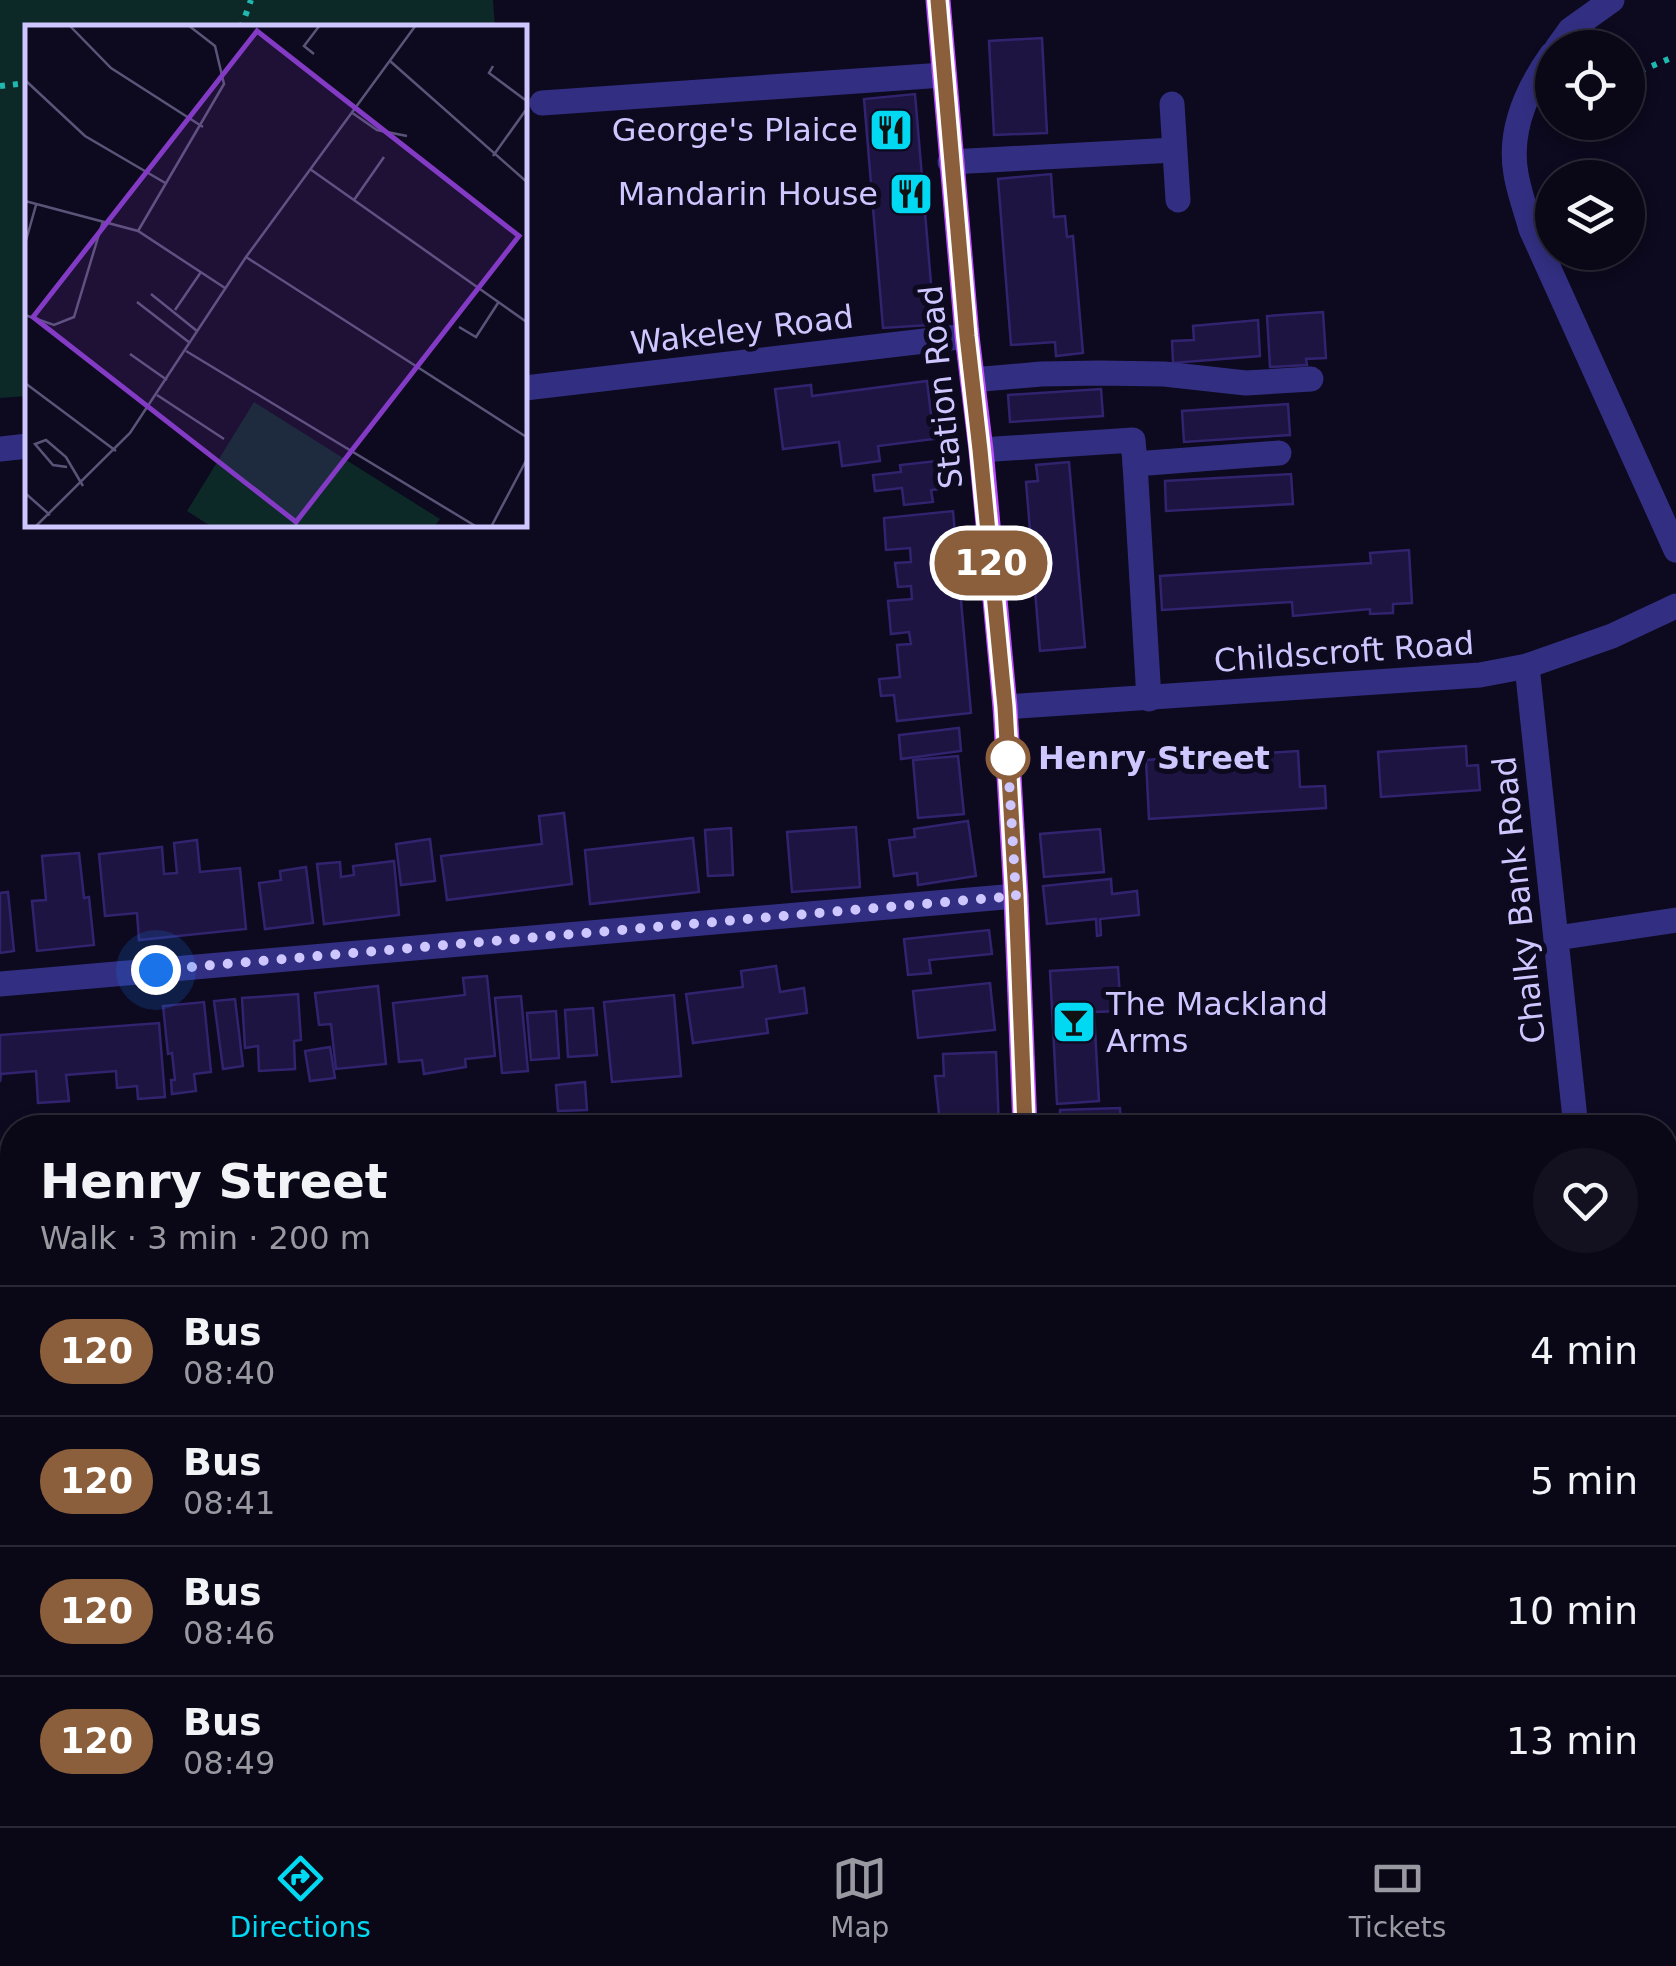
<!DOCTYPE html>
<meta charset="utf-8">
<style>
:root{--surface:#0a0716;--page:#13101f;--text:#f1f3f6;--muted:#9999a1;--line:#2a2835;--accent:#00d9f1}
body{margin:0;font-family:"DejaVu Sans",sans-serif;background:var(--page);color:var(--text);height:100vh;display:flex;flex-direction:column;font-size:38px;white-space:nowrap}
*{box-sizing:border-box;margin:0}
p{font-size:32px;color:var(--muted)}
.icon{flex:none;width:55px;height:55px;fill:none;stroke:currentColor;stroke-width:2;stroke-linecap:round;stroke-linejoin:round}
.map{position:relative;flex:1;overflow:hidden}
.panel{position:absolute;left:0px;top:1115px;width:1678px;height:712px;display:flex;flex-direction:column;background:var(--surface);border-radius:40px 40px 0 0;box-shadow:0 5px 15px #0003,0 0 0 2px var(--line)}
.panel>*{flex:none}
.badge{padding:0 20px;border-radius:32px;font-size:35px;line-height:65px}
.controls{position:absolute;left:1535px;top:30px;display:grid;gap:20px}
.controls a{display:grid;place-items:center;width:110px;height:110px;border-radius:50%;background:var(--surface);box-shadow:0 5px 15px #0003,0 0 0 2px var(--line);font-size:50px}
.you{position:absolute;width:50px;height:50px;margin:-25px;border:8px solid #fff;border-radius:50%;background:#1a73e8;box-shadow:0 0 0 15px #1a73e833}
.map>.badge{position:absolute;translate:-50% -50%;box-shadow:0 0 0 5px #fff}
.round{display:grid;place-items:center;flex:none;width:105px;height:105px;border-radius:52px;background:var(--page)}
.summary{display:flex;align-items:center;justify-content:space-between;height:170px;padding:0 40px}
h1{font-size:48px;font-weight:700;line-height:75px}
ul{padding:0;list-style:none}
li{display:flex;align-items:center;gap:30px;height:130px;padding:0 40px;border-top:2px solid var(--line)}
li div{flex:1}
li b{display:block;font-size:38px}
li em{font-style:normal}
li .badge{min-width:110px;font-weight:700;text-align:center}
.dock{display:flex;justify-content:space-around;align-items:center;height:140px;border-top:2px solid var(--line);background:var(--surface);font-size:28px;color:var(--muted)}
.dock a{display:grid;justify-items:center;gap:5px}
.dock .active{color:var(--accent)}
.map>svg:first-child{display:block}
.green{fill:#0c2827}
.building{fill:#1d1441;stroke:#32236f;stroke-width:2.5}
.lines{fill:none;stroke-linecap:round;stroke-linejoin:round}
.path{stroke:#20b9b0;stroke-width:6;stroke-dasharray:5 8;stroke-linecap:butt}
.minor{stroke:#322f82;stroke-width:25}
.major{stroke:#bc4dff;stroke-width:25}
.line-casing{stroke:#fff;stroke-width:22}
.line{stroke:#8b5e3c;stroke-width:15}
.walk{stroke:#cdc6ff;stroke-width:10;stroke-dasharray:0 18}
.stop-dot{fill:#fff;stroke:#8b5e3c;stroke-width:5}
.labels{text-anchor:middle;stroke-width:10;stroke-linejoin:round;paint-order:stroke}
.poi-label{font-size:32px;fill:#cdc6ff;stroke:#0d091e;text-anchor:end}
.street-label{font-size:32px;fill:#cdc6ff;stroke:#0d091e}
.stop-label{font-size:32px;font-weight:bold;fill:#cdc6ff;stroke:#0d091e;text-anchor:start}
.inset-road{fill:none;stroke:#5a5578;stroke-width:2.5}
.view{fill:#833bc5;fill-opacity:0.15;stroke:#833bc5;stroke-width:5}
.inset-edge{fill:none;stroke:#cdc6ff;stroke-width:5}
</style>
<div class="map">
<svg width="1676" height="1826" viewBox="0 0 1676 1826">
<rect width="100%" height="100%" fill="#0d091e"/>
<polygon class="green" points="0,0 493,0 495,27 28,28 27,396 0,398"/>
<g class="building">
<polygon points="1042,38 1047,133 994,135 989,41"/>
<polygon points="915,94 934,319 929,325 883,328 864,99"/>
<polygon points="1051,174 1054,217 1065,216 1067,237 1073,236 1083,353 1056,356 1055,342 1011,345 998,179"/>
<polygon points="1323,312 1326,358 1306,359 1307,365 1270,367 1267,316"/>
<polygon points="1258,320 1260,356 1173,363 1172,341 1194,340 1193,326"/>
<polygon points="927,381 934,439 878,446 880,461 842,466 839,442 783,449 775,389 811,385 812,396"/>
<polygon points="1101,389 1103,416 1010,422 1008,395"/>
<polygon points="1288,404 1290,435 1184,442 1182,411"/>
<polygon points="947,460 950,488 931,490 933,502 904,505 902,488 875,491 873,475 901,472 900,465"/>
<polygon points="1069,462 1085,647 1040,651 1026,482 1038,481 1036,465"/>
<polygon points="1291,474 1293,504 1166,511 1165,481"/>
<polygon points="953,511 971,713 897,721 894,695 881,696 879,679 900,677 897,645 911,644 909,632 891,634 888,601 912,599 911,586 898,587 895,563 911,562 910,548 886,550 884,518"/>
<polygon points="1409,550 1412,603 1393,604 1393,613 1370,614 1370,609 1293,616 1292,602 1162,610 1160,576 1371,563 1370,553"/>
<polygon points="959,728 961,751 901,759 899,735"/>
<polygon points="1466,746 1467,766 1478,765 1480,790 1381,797 1378,752"/>
<polygon points="1298,751 1300,787 1325,786 1326,808 1149,819 1146,760"/>
<polygon points="958,756 964,814 918,818 913,760"/>
<polygon points="564,813 572,884 447,900 441,856 542,844 539,816"/>
<polygon points="968,821 976,876 918,885 917,873 894,876 889,840 915,837 914,829"/>
<polygon points="856,827 860,887 792,892 787,832"/>
<polygon points="731,828 733,875 708,876 705,830"/>
<polygon points="1100,829 1104,872 1044,877 1040,834"/>
<polygon points="693,838 699,892 590,904 585,850"/>
<polygon points="430,839 435,881 401,885 396,844"/>
<polygon points="197,840 200,872 240,868 246,929 139,940 137,913 105,916 99,854 162,847 164,874 177,873 174,843"/>
<polygon points="79,853 84,898 89,897 94,945 37,951 32,901 46,900 42,856"/>
<polygon points="394,861 399,915 324,924 317,864 340,862 341,877 354,875 353,866"/>
<polygon points="306,867 313,923 265,929 259,883 281,880 280,871"/>
<polygon points="1111,879 1112,894 1137,891 1139,915 1100,919 1101,935 1097,936 1096,919 1047,924 1043,886"/>
<polygon points="8,892 14,951 0,953 0,893"/>
<polygon points="989,930 992,954 929,960 931,973 908,975 904,939"/>
<polygon points="776,966 780,992 804,988 807,1013 766,1019 768,1033 693,1043 686,994 743,987 741,971"/>
<polygon points="1118,967 1121,1011 1094,1012 1099,1101 1057,1104 1050,971"/>
<polygon points="487,976 495,1056 465,1059 466,1067 424,1074 422,1060 399,1062 393,1003 465,995 463,978"/>
<polygon points="990,983 995,1030 918,1038 913,991"/>
<polygon points="378,986 386,1064 336,1069 331,1024 319,1025 315,993"/>
<polygon points="298,994 301,1040 294,1041 295,1069 259,1071 258,1046 245,1048 242,998"/>
<polygon points="674,995 681,1076 612,1082 604,1002"/>
<polygon points="521,996 528,1071 502,1073 495,998"/>
<polygon points="235,999 243,1066 223,1069 214,1001"/>
<polygon points="204,1002 211,1072 194,1074 196,1091 172,1094 171,1080 175,1080 172,1053 168,1054 163,1006"/>
<polygon points="593,1008 597,1055 568,1057 565,1010"/>
<polygon points="556,1011 559,1058 531,1060 527,1013"/>
<polygon points="159,1023 165,1097 138,1099 137,1086 117,1088 116,1071 66,1075 69,1101 38,1103 36,1071 1,1074 0,1082 0,1035"/>
<polygon points="330,1047 335,1078 310,1081 305,1051"/>
<polygon points="996,1052 999,1128 952,1128 952,1123 940,1124 935,1076 944,1076 943,1054"/>
<polygon points="585,1082 587,1110 558,1111 556,1085"/>
<polygon points="1120,1108 1121,1128 1060,1128 1060,1110"/>
<polygon points="12,1525 12,1580 4,1580 5,1592 0,1592 0,1526"/>
<polygon points="272,1815 297,1815 298,1826 273,1826"/>
<polygon points="773,1815 806,1815 807,1826 774,1826"/>
<polygon points="923,1815 996,1815 997,1826 923,1826"/>
<polygon points="1103,1815 1170,1815 1170,1823 1150,1824 1150,1826 1104,1826"/>
</g>
<g class="lines">
<g class="path">
<polyline points="241,28 251,0"/>
<polyline points="1628,76 1676,56"/>
<polyline points="0,86 28,83"/>
</g>
<g class="minor">
<polyline points="1557,48 1570,30 1612,0"/>
<path d="M1552 54C1527 89 1508 130 1516 174 1519 192 1526 211 1531 229L1676 550"/>
<polyline points="542,103 943,75"/>
<polyline points="1172,104 1178,200"/>
<polyline points="950,162 1174,150"/>
<polyline points="972,380 1041,374 1100,373 1164,374 1246,383 1311,379"/>
<polyline points="525,388 967,336"/>
<polyline points="0,449 28,446"/>
<polyline points="981,450 1133,440 1135,464 1279,453"/>
<polyline points="1135,464 1149,699"/>
<polyline points="1527,666 1576,1128"/>
<polyline points="1005,707 1480,675 1527,666 1612,636 1676,606"/>
<polyline points="1557,938 1676,920"/>
<polyline points="0,984 1016,896"/>
<polyline points="1665,1273 1676,1272"/>
<polyline points="0,1489 12,1489"/>
<polyline points="1665,1547 1676,1560"/>
<polyline points="855,1826 870,1815"/>
</g>
<g class="major">
<polyline points="938,0 967,336 981,450 1005,707 1016,896 1025,1128"/>
<polyline points="1049,1815 1049,1826"/>
</g>
</g>
<g class="lines">
<defs>
<polyline id="line" points="938,0 967,336 980,450 1005,707 1016,896 1025,1128"/>
</defs>
<use href="#line" class="line-casing"/>
<use href="#line" class="line"/>
<polyline class="walk" points="156,970 1016,896 1007,745 1008,758"/>
</g>
<defs>
<symbol id="restaurant-square" viewBox="-11 -11 22 22"><rect x="-9" y="-9" width="18" height="18" rx="4" fill="#00d9f1" stroke="#0d091e"/><path d="M-5-6h1v4h1v-4h1v4h1v-4h1v5L-1.5 .5V6h-2V.5L-5-1ZM5-6V6H3V1.5H1.5Q1.5-4 5-6Z" fill="#111"/></symbol>
<symbol id="bar-square" viewBox="-11 -11 22 22"><rect x="-9" y="-9" width="18" height="18" rx="4" fill="#00d9f1" stroke="#0d091e"/><path d="M-6-5H6L.8 .8V4.5H3.5V6h-7V4.5H-.8V.8Z" fill="#111"/></symbol>
</defs>
<g fill-rule="evenodd">
<use href="#restaurant-square" x="866" y="105" width="50" height="50"/>
<use href="#restaurant-square" x="886" y="169" width="50" height="50"/>
<use href="#bar-square" x="1049" y="997" width="50" height="50"/>
</g>
<circle class="stop-dot" cx="1008" cy="758" r="20"/>
<g class="labels">
<g class="poi-label">
<text x="858" y="141">George's Plaice</text>
<text x="878" y="205">Mandarin House</text>
<text x="1106" y="1015" text-anchor="start">The Mackland<tspan x="1106" dy="37">Arms</tspan></text>
</g>
<g class="street-label">
<text transform="translate(742 330) rotate(-7)" y="11">Wakeley Road</text>
<text transform="translate(941 387) rotate(-96)" y="11">Station Road</text>
<text transform="translate(1344 652) rotate(-4)" y="11">Childscroft Road</text>
<text transform="translate(1519 900) rotate(-96)" y="11">Chalky Bank Road</text>
</g>
<g class="stop-label">
<text x="1038" y="769">Henry Street</text>
</g>
</g>
<g transform="translate(25 25)">
<rect width="502" height="502" fill="#0d091e"/>
<path d="M229 377 415 494 409 502H187L162 486Z" fill="#0c2827"/>
<path class="inset-road" d="M44 0 86 43 178 102M289 29 279 21 295 0M365 36 503 158M468 41 464 48 503 77M0 55 60 111 142 159M326 87 352 105 382 111M468 131 503 82M285 144 503 298M329 175 359 132M0 176 113 206 200 263M113 206 199 59 190 21 163 0M0 219 11 180M221 232 503 413M126 269 172 306M112 277 165 318M150 285 176 247M0 290 29 300 49 292 78 196M434 302 451 312 473 278M161 326 452 502M105 329 142 355M0 358 91 426M132 370 199 414M42 442 28 440 10 419 21 415 41 432 58 461M0 468 25 490M10 502 105 408 221 232 391 0M466 502 503 432"/>
<path class="view" d="M232 6 494 211 271 497 8 292Z"/>
<rect width="502" height="502" class="inset-edge"/>
</g>
</svg>
<div class="controls">
<a><svg class="icon" aria-label="locate" viewBox="0 0 24 24"><circle cx="12" cy="12" r="6"/><path d="M12 2v4M12 18v4M2 12h4M18 12h4"/></svg></a>
<a><svg class="icon" aria-label="layers" viewBox="0 0 24 24"><path d="M12 4l9 5-9 5-9-5zM3 14l9 5 9-5"/></svg></a>
</div>
<div class="you" style="left:156px;top:970px"></div>
<b class="badge" style="left:991px;top:563px;background:#8b5e3c;color:#fff">120</b>
<section class="panel">
<div class="summary"><div><h1>Henry Street</h1><p>Walk · 3 min · 200 m</p></div><a class="round"><svg class="icon" aria-label="heart" viewBox="0 0 24 24"><path d="M12 20l-8-8c-3-5 5-10 8-4 3-6 11-1 8 4z"/></svg></a></div>
<ul>
<li><span class="badge" style="background:#8b5e3c;color:#fff">120</span><div><b>Bus</b><p>08:40</p></div><em>4 min</em></li>
<li><span class="badge" style="background:#8b5e3c;color:#fff">120</span><div><b>Bus</b><p>08:41</p></div><em>5 min</em></li>
<li><span class="badge" style="background:#8b5e3c;color:#fff">120</span><div><b>Bus</b><p>08:46</p></div><em>10 min</em></li>
<li><span class="badge" style="background:#8b5e3c;color:#fff">120</span><div><b>Bus</b><p>08:49</p></div><em>13 min</em></li>
</ul>
</section>
</div>
<nav class="dock">
<a class="active"><svg class="icon" aria-label="directions" viewBox="0 0 24 24"><path d="M12 3l9 9-9 9-9-9zM9 14v-3h6M13 9l2 2-2 2"/></svg>Directions</a>
<a><svg class="icon" aria-label="map" viewBox="0 0 24 24"><path d="M3 6l6-2 6 2 6-2v14l-6 2-6-2-6 2zM9 4v14M15 6v14"/></svg>Map</a>
<a><svg class="icon" aria-label="tickets" viewBox="0 0 24 24"><path d="M3 7h18v10H3zM15 7v10"/></svg>Tickets</a>
</nav>
